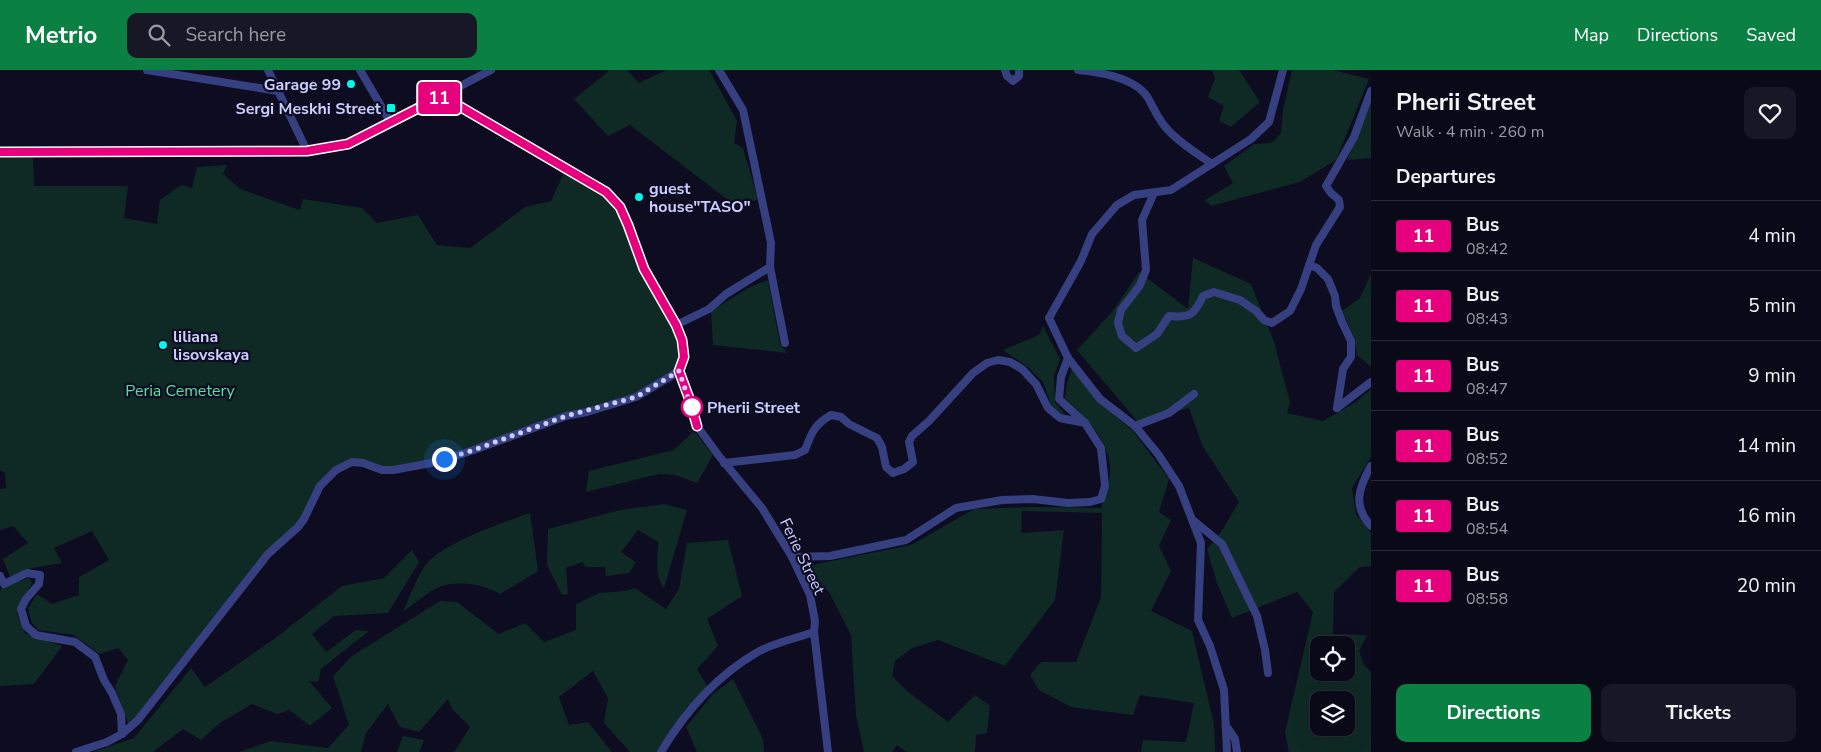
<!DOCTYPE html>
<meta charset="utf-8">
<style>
:root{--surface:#0a0918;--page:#181725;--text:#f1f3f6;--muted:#999aa2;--line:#2a2a37;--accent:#0b8043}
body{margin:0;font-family:"Nunito Sans",sans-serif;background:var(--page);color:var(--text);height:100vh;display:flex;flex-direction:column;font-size:19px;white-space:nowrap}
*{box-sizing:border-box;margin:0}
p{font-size:16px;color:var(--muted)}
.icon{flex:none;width:28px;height:28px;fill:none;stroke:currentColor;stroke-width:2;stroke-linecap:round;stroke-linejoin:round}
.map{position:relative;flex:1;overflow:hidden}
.sheet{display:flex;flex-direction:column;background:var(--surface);width:450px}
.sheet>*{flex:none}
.badge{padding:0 10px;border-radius:4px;font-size:18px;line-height:32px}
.fabs{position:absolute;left:1310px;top:566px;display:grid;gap:10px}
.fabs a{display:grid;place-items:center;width:45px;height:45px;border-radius:10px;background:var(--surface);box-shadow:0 5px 20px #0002,0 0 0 1px var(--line);font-size:25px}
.you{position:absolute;width:25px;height:25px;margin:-12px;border:4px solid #fff;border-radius:50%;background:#1a73e8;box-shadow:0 0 0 8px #1a73e833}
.map>.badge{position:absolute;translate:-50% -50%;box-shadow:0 0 0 2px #fff}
h2{padding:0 25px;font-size:19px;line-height:45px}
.round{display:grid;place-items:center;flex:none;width:52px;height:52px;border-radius:10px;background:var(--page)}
.summary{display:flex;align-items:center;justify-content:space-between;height:85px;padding:0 25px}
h1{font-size:24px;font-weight:700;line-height:38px}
.button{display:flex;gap:10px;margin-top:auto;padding:10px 25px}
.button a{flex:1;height:58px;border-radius:10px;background:var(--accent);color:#fff;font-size:20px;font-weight:700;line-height:58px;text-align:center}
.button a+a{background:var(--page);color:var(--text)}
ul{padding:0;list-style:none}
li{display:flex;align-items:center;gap:15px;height:70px;padding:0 25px;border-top:1px solid var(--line)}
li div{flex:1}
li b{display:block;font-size:19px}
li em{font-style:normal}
li .badge{min-width:55px;font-weight:700;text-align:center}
header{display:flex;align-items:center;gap:30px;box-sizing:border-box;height:70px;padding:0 25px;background:var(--accent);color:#fff}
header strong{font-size:24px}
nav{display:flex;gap:28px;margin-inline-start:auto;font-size:18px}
.search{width:350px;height:45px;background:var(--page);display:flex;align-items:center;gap:12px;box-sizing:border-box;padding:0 18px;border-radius:10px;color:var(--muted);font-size:19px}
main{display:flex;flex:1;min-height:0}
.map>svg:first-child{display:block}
.green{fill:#0f2a25;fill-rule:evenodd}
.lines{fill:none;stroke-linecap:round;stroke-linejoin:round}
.minor{stroke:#363f80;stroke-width:8}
.line-casing{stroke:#fff;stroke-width:11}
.line{stroke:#e6007e;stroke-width:8}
.walk{stroke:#ccceff;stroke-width:5;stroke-dasharray:0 9}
.poi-dot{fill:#00f7e9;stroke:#0d0c20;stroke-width:2}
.stop-dot{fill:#fff;stroke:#e6007e;stroke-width:2.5}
.labels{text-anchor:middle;stroke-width:4.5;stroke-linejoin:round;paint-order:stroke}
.poi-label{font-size:16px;font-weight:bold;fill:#ccceff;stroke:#0d0c20;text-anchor:end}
.park-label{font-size:16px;fill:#56e1a8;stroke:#0d0c20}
.stop-label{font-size:16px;font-weight:bold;fill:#ccceff;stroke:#0d0c20;text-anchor:start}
.street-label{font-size:16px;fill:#ccceff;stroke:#0d0c20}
</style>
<header>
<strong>Metrio</strong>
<div class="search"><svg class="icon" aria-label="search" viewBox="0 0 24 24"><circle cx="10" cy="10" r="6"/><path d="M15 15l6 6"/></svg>Search here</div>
<nav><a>Map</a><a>Directions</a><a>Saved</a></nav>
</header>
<main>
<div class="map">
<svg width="1371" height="682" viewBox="0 0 1371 682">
<rect width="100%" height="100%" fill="#0d0c20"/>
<g class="green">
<polygon points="610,0 627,0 639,13 667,0 709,0 737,51 734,73 743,78 758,129 737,137 630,55 608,66 574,29"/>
<polygon points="1212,0 1239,0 1260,32 1231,57 1219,51 1224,36 1208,27 1215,8"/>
<polygon points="1292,0 1333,0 1369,9 1336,90 1300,112 1211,136 1205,130 1233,113 1224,96 1254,74 1272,73 1281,63 1283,40"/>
<polygon points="1371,34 1371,88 1347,90"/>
<polygon points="33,85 34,116 128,116 124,148 157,154 160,130 181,115 192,118 197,97 227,95 223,104 240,119 300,140 303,129 362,138 377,153 418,145 437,175 470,178 525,137 551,131 566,98 606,122 620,137 644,199 682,270 679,301 636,327 431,391 383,398 363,392 336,399 304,448 266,483 129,656 115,616 128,590 118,578 99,584 74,565 38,560 32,553 28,538 37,524 52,534 79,525 79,507 109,490 92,461 54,478 62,493 32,498 10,507 3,489 28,473 13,456 0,460 0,419 6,418 5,403 0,400 0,86"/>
<path d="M1193 188 1251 214 1274 272 1290 332 1287 343 1323 351 1356 332 1371 319V387L1352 418 1356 444 1371 463V496L1360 497 1334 522 1333 564 1367 565 1359 581 1364 595 1371 602V682H1289L1285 662 1313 542 1297 522 1232 548 1217 513 1207 479 1221 462 1239 432 1203 377 1189 338 1138 352 1077 280 1112 242 1139 202 1188 239ZM1319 575H1346V602H1319ZM1319 630H1346V658H1319Z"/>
<polygon points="1371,204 1371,297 1357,285 1354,267 1342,241 1360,228"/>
<polygon points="768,210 780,274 787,283 713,275 711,241 750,217"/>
<polygon points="1043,256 1060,289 1054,306 1055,332 1066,346 1052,337 1043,312 1028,297 1003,280 1039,265"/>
<path d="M1072 299 1099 333 1133 361 1169 409 1159 442 1171 450 1159 476 1171 501 1151 541 1192 561 1214 654 1215 682H1141L1143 670 1186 672 1194 633 1140 625 1133 645 1071 637 1039 620 1030 605 1041 592H1076L1101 527 1102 443 1022 441 1021 463 1064 460 1055 530 1005 596 938 570 912 578 895 591 892 606 907 621 948 652 975 625 990 636 987 663 976 665 975 682H906L897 675 892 682H864L856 645 851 565 829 522 806 496 911 475 974 439 1032 437 1101 438C1104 429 1107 420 1109 411 1116 376 1088 350 1065 328L1067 313Z"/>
<polygon points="694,361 713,385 697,413 675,405 659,404 586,422 589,401 674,380"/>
<path d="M664 434 687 440 664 518C654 506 658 487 658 472L638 460 621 482 636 492 629 503 606 506 605 497H586L582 492 566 498 568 524 562 525 547 495 548 459 620 440Z"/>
<path d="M530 443 538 501 500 524C483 514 461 511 442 516 433 518 412 535 403 542 409 528 418 504 427 493 446 472 503 452 530 443Z"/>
<polygon points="728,470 742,526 707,549 718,576 697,599 707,615 659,682 630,682 604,653 608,628 593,601 559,627 569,655 588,652 612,682 454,682 470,657 452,639 448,629 419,662 400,657 388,634 366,663 361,682 239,682 271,671 328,678 349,655 333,606 352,586 440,531 457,532 499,564 525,553 544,572 576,560 576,534 599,523 625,521 635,518 666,539 679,519 687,473"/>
<polygon points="412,480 419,492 388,543 334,546 312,564 326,582 356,560 369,561 321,599 318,612 309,611 332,638 310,656 289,640 277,644 252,634 220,653 201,670 183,659 153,682 93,682 134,668 191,598 205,617 274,569 342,516 384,508"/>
<polygon points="29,508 32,513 17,543 25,563 62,576 34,614 0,616 0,522 2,517"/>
<polygon points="733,609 763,669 764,682 697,682 686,657 713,624"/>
<polygon points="403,666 424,670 419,682 397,682"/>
</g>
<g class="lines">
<g class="minor">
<polyline points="147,0 278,21"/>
<polyline points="268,0 307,81"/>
<polyline points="360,0 391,53"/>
<polyline points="719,0 743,40 771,173 770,197 785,273"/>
<polyline points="1005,0 1007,6 1013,11 1019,6 1019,0"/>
<path d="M1078 0C1099 2 1136 8 1148 28 1155 40 1159 52 1169 61 1181 74 1198 84 1212 94"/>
<polyline points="442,26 606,122 620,137 628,155 644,199 676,255 682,270 684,287 679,301 689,328 697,356 719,386 762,438 792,487 810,525 815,551 814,562 828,682"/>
<polyline points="0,82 307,81 348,75 491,0"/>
<path d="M1154 123 1142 150 1146 200 1140 215 1121 240 1118 253 1122 266 1136 278 1157 264 1169 246C1191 248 1194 245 1203 226L1214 222 1240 230 1256 241 1264 250 1272 253 1290 241 1301 219 1316 175 1340 137 1339 130 1331 123 1326 116 1354 67 1371 21"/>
<polyline points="1309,195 1317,198 1328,209 1335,226 1336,236 1342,252 1351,271 1351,287 1343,299 1337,338"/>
<polyline points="676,255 709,239 726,224 770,197"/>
<polyline points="1337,338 1371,312"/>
<polyline points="1135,356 1169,343 1194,324"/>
<path d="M724 393 795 385 805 380C812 362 814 355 831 345L841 347 849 354 877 368 882 377 886 397 893 403 904 399 913 392 909 372 912 366 929 351 973 303 987 293 998 290 1010 292 1022 299 1036 314 1048 338 1060 348 1085 353"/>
<path d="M1371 396C1359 417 1352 436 1371 456"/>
<polyline points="1194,451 1222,474 1257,546 1265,580 1268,603"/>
<polyline points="792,487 830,486 906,470 956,438 1002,430 1033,429 1068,433 1090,432 1101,429 1105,416 1101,378 1085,353 1059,329 1061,307 1068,288"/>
<polyline points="0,506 4,514 27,503 40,505 39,514 26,529 21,539 26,556 36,565 75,572 95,587 104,610 112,623 121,644 122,664"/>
<polyline points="1227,657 1235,669 1237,682"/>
<polyline points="76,682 107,672 122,664 138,650 268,484 298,457 304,449 320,416 336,400 352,392 363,393 382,400 393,400 431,393 471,381 566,346 587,342 636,327 679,301"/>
<path d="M661 682C685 642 715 607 756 583 770 574 797 568 814 562"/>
<polyline points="1227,682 1224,620 1210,576 1198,550 1201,473 1179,416 1158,384 1135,356 1100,329 1068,288 1049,248 1081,191 1092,164 1117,135 1134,125 1171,120 1251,69 1269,52 1283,0"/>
</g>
</g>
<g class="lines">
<defs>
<polyline id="line" points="0,82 307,81 348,74 442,26 606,122 620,137 628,155 644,199 676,255 682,270 684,287 679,301 689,328 697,356"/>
</defs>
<use href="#line" class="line-casing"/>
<use href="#line" class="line"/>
<polyline class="walk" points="444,389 471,381 566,346 636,327 679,301 693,342 692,337"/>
</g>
<g class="poi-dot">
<circle cx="351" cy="14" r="5"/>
<rect x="386" y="33" width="10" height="10" rx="2.5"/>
<circle cx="639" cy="127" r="5"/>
<circle cx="163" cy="275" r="5"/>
</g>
<circle class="stop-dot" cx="692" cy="337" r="10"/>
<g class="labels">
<g class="poi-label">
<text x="341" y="20">Garage 99</text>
<text x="381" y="44">Sergi Meskhi Street</text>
<text x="649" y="124" text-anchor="start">guest<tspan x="649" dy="18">house"TASO"</tspan></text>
<text x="173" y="272" text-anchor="start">liliana<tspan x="173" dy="18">lisovskaya</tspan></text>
</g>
<g class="park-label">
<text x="180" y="326">Peria Cemetery</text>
</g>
<g class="stop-label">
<text x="707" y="343">Pherii Street</text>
</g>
<g class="street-label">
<text transform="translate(803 486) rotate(64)" y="6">Ferie Street</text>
</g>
</g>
</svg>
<div class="fabs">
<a><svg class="icon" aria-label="locate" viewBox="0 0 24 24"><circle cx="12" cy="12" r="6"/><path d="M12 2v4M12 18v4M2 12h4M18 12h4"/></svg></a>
<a><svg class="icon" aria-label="layers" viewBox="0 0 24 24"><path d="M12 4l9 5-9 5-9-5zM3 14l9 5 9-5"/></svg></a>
</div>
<div class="you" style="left:444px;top:389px"></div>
<b class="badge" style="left:439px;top:28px;background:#e6007e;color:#fff">11</b>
</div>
<section class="sheet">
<div class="summary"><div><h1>Pherii Street</h1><p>Walk · 4 min · 260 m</p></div><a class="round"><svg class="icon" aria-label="heart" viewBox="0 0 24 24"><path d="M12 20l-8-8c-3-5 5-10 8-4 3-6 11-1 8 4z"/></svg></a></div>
<h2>Departures</h2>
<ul>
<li><span class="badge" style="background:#e6007e;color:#fff">11</span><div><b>Bus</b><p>08:42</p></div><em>4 min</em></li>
<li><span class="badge" style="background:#e6007e;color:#fff">11</span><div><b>Bus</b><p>08:43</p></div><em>5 min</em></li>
<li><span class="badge" style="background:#e6007e;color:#fff">11</span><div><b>Bus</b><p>08:47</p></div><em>9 min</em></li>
<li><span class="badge" style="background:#e6007e;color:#fff">11</span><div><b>Bus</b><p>08:52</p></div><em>14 min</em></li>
<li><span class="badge" style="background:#e6007e;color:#fff">11</span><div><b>Bus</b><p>08:54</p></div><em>16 min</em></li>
<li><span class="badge" style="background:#e6007e;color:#fff">11</span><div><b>Bus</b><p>08:58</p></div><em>20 min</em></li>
</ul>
<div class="button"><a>Directions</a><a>Tickets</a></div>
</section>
</main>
